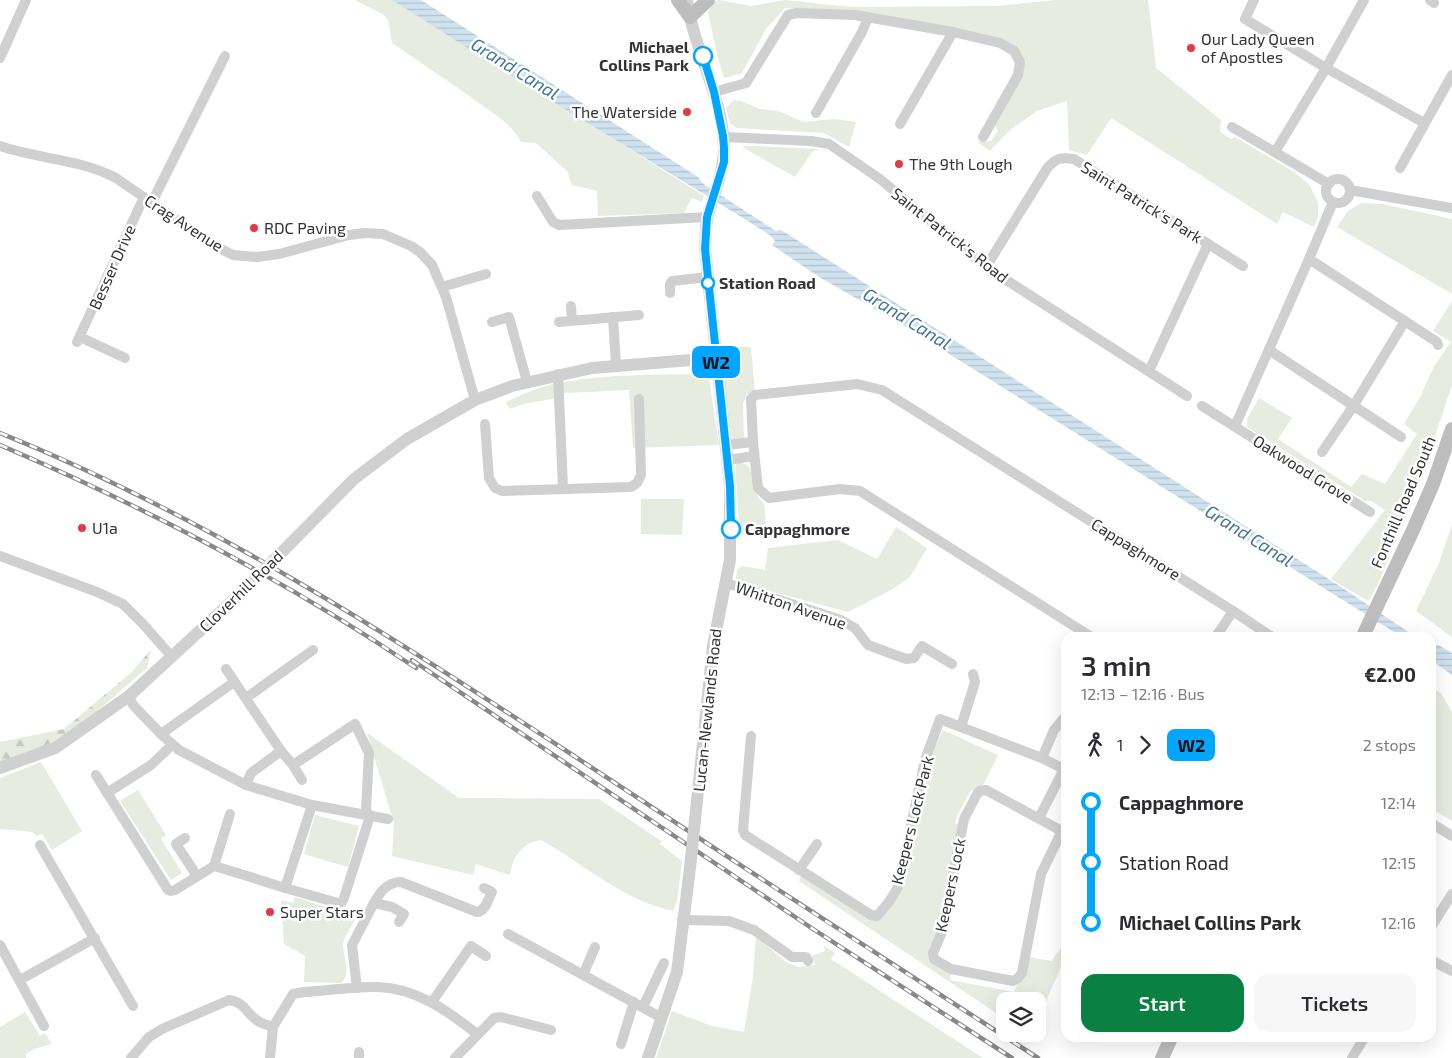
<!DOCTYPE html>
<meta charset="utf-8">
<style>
:root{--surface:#fff;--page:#f7f7f7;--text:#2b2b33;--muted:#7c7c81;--accent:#0b8043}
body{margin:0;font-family:"Exo 2",sans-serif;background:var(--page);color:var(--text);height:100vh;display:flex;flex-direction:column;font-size:19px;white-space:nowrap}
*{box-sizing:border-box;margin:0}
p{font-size:16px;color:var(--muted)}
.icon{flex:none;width:28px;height:28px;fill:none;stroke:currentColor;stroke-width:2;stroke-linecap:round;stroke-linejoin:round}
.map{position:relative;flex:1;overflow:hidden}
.panel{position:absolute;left:1061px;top:632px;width:375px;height:410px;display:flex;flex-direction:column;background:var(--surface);border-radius:15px;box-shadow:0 5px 20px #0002}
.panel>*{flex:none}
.badge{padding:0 10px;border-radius:8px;font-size:18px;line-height:32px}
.controls{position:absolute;left:996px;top:992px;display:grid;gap:10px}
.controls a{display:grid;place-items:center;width:50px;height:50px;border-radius:10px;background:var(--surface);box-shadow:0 5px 20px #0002;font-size:25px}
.map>.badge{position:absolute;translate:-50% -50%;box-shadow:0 0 0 2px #fff}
.legs{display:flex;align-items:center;gap:8px;height:55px;padding:0 20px;font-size:16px}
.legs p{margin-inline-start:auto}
.overview{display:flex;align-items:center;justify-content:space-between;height:85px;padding:0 20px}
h1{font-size:28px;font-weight:600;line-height:38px}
.primary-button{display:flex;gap:10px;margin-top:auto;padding:10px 20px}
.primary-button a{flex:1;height:58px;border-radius:15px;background:var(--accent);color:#fff;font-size:20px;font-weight:600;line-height:58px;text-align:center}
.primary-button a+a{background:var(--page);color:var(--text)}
ul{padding:0 20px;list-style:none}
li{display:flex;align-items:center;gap:18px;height:60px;font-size:19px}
li i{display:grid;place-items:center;width:8px;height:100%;margin:0 6px;background:currentColor}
li i::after{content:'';width:12px;height:12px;margin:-6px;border:4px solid;border-radius:50%;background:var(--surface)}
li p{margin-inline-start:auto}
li:first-child i{background:linear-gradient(#0000 50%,currentColor 0)}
li:last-child i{background:linear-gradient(currentColor 50%,#0000 0)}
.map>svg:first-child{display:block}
.green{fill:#e6ecdf}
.forest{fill:url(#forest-firs)}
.water{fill:url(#water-rules)}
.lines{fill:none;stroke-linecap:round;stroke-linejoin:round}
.minor{stroke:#d0d0d0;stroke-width:10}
.tertiary{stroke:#d0d0d0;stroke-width:12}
.secondary{stroke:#bdbdbd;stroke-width:14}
.rail-casing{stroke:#888;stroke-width:4.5}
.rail{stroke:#fff;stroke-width:2.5;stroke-dasharray:8;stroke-linecap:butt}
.tertiary-bridge{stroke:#d0d0d0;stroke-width:12}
.line-1-casing{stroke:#fff;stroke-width:11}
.line-1{stroke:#00a6ff;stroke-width:8}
.poi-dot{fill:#e63946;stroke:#fff;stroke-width:2}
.stop-1-dot{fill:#fff;stroke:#00a6ff;stroke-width:2.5}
.labels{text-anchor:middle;stroke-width:5;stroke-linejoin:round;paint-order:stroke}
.poi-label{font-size:16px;fill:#333;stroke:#fff;text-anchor:start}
.stop-label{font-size:16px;font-weight:bold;fill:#333;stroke:#fff;text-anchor:start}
.street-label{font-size:16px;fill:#333;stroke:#fff}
.water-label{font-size:18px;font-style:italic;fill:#3f7597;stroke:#fff}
</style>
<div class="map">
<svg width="1452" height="1058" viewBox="0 0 1452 1058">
<defs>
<pattern id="forest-firs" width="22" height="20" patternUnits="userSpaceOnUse" patternTransform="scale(1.25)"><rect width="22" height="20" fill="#e6ecdf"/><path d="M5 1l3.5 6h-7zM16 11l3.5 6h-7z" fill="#c6cbc0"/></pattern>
<pattern id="water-rules" width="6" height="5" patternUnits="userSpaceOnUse" patternTransform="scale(1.25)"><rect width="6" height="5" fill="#cfe2ee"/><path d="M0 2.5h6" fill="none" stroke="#b2c2cd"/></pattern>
</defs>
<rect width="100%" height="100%" fill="#fff"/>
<g class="green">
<path d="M355 0H392L704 196 702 202 692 198 684 213 598 216 597 191 572 185 567 171 536 143 521 142C513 125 494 114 479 103 450 82 421 63 392 43L388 20 384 15Z"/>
<polygon points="719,0 751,6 784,0 852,7 995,6 1056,0 1148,0 1156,68 1221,120 1220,132 1231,139 1235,137 1294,172 1309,184 1318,202 1318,217 1314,227 1283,212 1277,224 1111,118 1087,155 1069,150 1067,101 1037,111 1010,130 990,151 978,142 991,141 998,131 995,126 1023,74 1009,47 868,14 785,8 766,29 742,73 724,78 718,58 708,13 712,3"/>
<polygon points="734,100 741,101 760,109 778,111 804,122 833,119 856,122 849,147 824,133 737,128 730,124 726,108"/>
<polygon points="746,146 750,146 820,149 813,151 795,177 742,147"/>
<polygon points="1361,203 1383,204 1452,219 1452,294 1337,227 1348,211"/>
<polygon points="1452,301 1452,385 1418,488 1377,586 1368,601 1331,579 1385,510 1371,501 1365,501 1247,427 1247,419 1259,398 1292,418 1278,439 1351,487 1362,474 1385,484 1417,434 1404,424 1420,397 1434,366 1451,342 1433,331"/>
<polygon points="727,347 751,347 755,392 747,394 743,403 744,439 733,441 731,435 724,382"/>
<path d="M699 374 707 375 710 384 719 445 633 448 629 390 565 393 552 399 523 404 510 409 506 402C525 393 544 385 564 382 609 374 654 375 699 374Z"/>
<path d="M738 463C760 462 746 490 764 503L767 537 740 534 735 465Z"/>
<polygon points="641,499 684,499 682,535 641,534"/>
<polygon points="1452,525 1452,637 1416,611 1439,563"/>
<polygon points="896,527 927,548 910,577 891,590 848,612 762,589 740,582 736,579 737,570 742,566 765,570 768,548 838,540 877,559"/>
<polygon points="1431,688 1441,693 1452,712 1452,821 1431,808"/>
<path d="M943 730 998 755 983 785 974 790H971L957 816 955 823 958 825 938 932 929 948V956L951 973 950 980 1014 992 1029 957 1052 961C1056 953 1062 949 1066 940V955L1038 1020V1001H1005V1019L799 881 801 876 869 919 890 906 930 756Z"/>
<path d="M367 733 459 798 599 799 661 841 660 844 682 861 677 901 673 911C624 901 584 864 541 840 521 843 513 857 510 875L476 864 473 875 392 856 394 823Z"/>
<polygon points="41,762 82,831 52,850 42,834 37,836 32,832 0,829 0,778"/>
<polygon points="138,790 166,835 161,839 182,873 171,880 120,801"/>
<polygon points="315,815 359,826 348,867 304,854"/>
<path d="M295 897 357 917C352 925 344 936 343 945 343 958 352 974 341 983L304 982 305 956 284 944 281 900 293 903Z"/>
<polygon points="756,935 784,961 798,967 816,965 811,956 825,951 824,946 835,953 831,959 983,1058 656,1058 672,1011 712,1026 744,1032 753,977"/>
<polygon points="25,1012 40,1036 45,1033 52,1044 34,1049 26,1054 26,1058 0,1058 0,1027"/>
</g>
<polygon class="forest" points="151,649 147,668 88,719 49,744 0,764 0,742 64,729 133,671"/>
<g class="water">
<polygon points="392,0 421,0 698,177 700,180 705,185 776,231 781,230 786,233 1338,585 1416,637 1402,637 903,325 819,277 772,245 775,241 770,235 743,218 532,89"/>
<polygon points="1431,643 1440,646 1452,653 1452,675 1431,660"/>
</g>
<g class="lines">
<g class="minor">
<polyline points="1254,0 1245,19 1326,68 1424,123"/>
<polyline points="1430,0 1434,3"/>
<polyline points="0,58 26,0"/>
<polyline points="714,92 746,83 788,15 797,13 855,15 953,32 1000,43 1014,51 1020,62 1018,75 983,137"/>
<polyline points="816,113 862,32 868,17"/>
<polyline points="900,124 953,32"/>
<polyline points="1232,127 1329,184"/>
<polyline points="723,137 811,141 829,144 880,179 986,267 1187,396"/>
<path d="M0 146C38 159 80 159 116 178L213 245 233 255 257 257 279 254 349 235 365 233 383 234 411 246 420 252 432 265 446 297 475 400"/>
<polyline points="1275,152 1326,68 1364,0"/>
<polyline points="1400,168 1452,75"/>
<circle cx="1338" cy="191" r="12"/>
<polyline points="1350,190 1452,208"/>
<polyline points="537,196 553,222 559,225 707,217"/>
<polyline points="152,202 225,56"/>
<polyline points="1309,259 1437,342 1438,345"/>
<path d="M986 267 1048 167C1057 158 1061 157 1074 159L1243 266"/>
<polyline points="442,287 486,274"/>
<polyline points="670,293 670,284 672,281 708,277"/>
<polyline points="571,306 572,320"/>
<polyline points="613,317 616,365"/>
<polyline points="492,322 509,317 527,382"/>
<polyline points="559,322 639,315"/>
<polyline points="80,337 125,358"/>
<polyline points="77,342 144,197"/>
<polyline points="1269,350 1401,437"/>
<polyline points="1149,371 1208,244"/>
<polyline points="558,374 563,488"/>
<polyline points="1202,406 1370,512"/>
<polyline points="485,424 489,478 495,488 502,491 631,487 637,483 641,475 639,399"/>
<polyline points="1235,426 1309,259 1333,202"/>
<polyline points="726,445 753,442"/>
<polyline points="1322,452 1354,405 1405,321"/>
<polyline points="728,460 754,456"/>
<polyline points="0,556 97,592 123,604 143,624 172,657"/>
<polyline points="726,583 841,620 855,628 868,645 906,659 914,658 922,646 952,664"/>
<polyline points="1233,611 1272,637"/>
<polyline points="1093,638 860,491 840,489 769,498 758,488 753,442 751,399 755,395 857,384 882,390 1233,611 1215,638"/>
<polyline points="226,669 281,751 251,773 246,785"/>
<polyline points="129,696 133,705 161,734 179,750 246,785 312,805 388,819"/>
<polyline points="246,698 313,650"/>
<polyline points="961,727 975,682 973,674"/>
<polyline points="161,734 234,682"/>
<polyline points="751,736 743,830 745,835 871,915 877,916 889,902 898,887 925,760 940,719 1042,758 1066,770"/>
<polyline points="281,751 293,765 302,780"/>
<polyline points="1042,758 1054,730 1065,717"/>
<polyline points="293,765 355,724 369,753 366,810 370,816 344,898 342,902 338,903 285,888 312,805"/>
<polyline points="96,775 168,890 171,891 175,890 214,866"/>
<polygon points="986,790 1058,829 1060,832 1059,837 1041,874 1022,973 1018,978 1013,981 951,969 934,959 933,953 942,932 964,819 977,794 980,791"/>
<polyline points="107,793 151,765 172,745"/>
<polyline points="230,814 214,866 241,874"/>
<polyline points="1039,818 1064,769"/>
<polyline points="1431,823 1452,836"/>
<polyline points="185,838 176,844 197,876"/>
<polyline points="40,845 133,1006"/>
<polyline points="799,870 817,844"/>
<polyline points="244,875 285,888"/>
<path d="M374 903C380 892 387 882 401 882L477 912C486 911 488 899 492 892L484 888"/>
<polyline points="682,920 729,921 754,930 792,957 806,957 808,961"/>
<polyline points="1431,927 1452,894"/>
<polyline points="508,934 662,1018"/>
<polyline points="0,945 44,1026"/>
<polyline points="1431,960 1452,971"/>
<polyline points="583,975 595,947"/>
<polyline points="20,980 95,938"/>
<polyline points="357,988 352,945 374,903 392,907 404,914 399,922"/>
<polyline points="432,1002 471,946 486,956"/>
<polyline points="643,1007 664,963"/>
<polyline points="621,1044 634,1002"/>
<path d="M131 1058 149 1037 162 1029 229 1000C243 1001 247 1014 258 1021 262 1024 268 1025 273 1027"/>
<path d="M270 1058 273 1027 293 994 304 992C328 991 353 986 378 987 416 988 448 1011 477 1034"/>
<polyline points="359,1058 359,1052"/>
<polyline points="455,1058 494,1018 501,1017 551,1030"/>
<polyline points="1352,1058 1364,1038"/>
</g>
<g class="tertiary">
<path d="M687 0C694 51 723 96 724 148 724 171 714 193 708 215 705 226 706 238 705 249L730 486V560L713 646 695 820"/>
<polyline points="280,554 354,479 407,439 475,400 512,386 592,368 716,358"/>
<polyline points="0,768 55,748 129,696 254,581"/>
<polyline points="648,1058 677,972 690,868"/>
</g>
<g class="secondary">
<polyline points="678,0 690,17 708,0"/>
<polyline points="1362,638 1413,530 1433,484 1452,429"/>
<polyline points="1162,1058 1171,1038"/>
</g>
<defs>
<g id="rail">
<path d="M0 433C202 514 386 633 568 752 724 855 881 957 1038 1058"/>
<path d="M0 445C145 507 285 580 416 668"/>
<polyline points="412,660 813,929 1012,1058"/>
</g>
</defs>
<use href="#rail" class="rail-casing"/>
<use href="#rail" class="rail"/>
<g class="tertiary-bridge">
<polyline points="254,581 280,554"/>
<polyline points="690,868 695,820"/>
</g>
</g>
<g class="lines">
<defs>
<polyline id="line-1" points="703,56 714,92 723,136 724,148 724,162 707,217 705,249 730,486 731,529"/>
</defs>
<use href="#line-1" class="line-1-casing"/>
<use href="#line-1" class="line-1"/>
</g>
<g class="poi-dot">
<circle cx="1191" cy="48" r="5"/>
<circle cx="687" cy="112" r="5"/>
<circle cx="899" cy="164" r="5"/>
<circle cx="254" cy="228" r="5"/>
<circle cx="82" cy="528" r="5"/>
<circle cx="270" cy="912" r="5"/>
</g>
<g class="stop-1-dot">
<circle cx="703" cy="56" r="9"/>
<circle cx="708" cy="283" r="6"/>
<circle cx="731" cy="529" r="9"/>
</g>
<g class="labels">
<g class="poi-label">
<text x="1201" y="45">Our Lady Queen<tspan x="1201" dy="18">of Apostles</tspan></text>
<text x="677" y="118" text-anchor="end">The Waterside</text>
<text x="909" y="170">The 9th Lough</text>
<text x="264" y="234">RDC Paving</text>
<text x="92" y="534">U1a</text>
<text x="280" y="918">Super Stars</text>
</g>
<g class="stop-label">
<text x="689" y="53" text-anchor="end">Michael<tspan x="689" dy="18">Collins Park</tspan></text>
<text x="719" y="289">Station Road</text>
<text x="745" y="535">Cappaghmore</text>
</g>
<g class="street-label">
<text transform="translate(1142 202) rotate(32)" y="6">Saint Patrick's Park</text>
<text transform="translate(184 223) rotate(33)" y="6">Crag Avenue</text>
<text transform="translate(950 235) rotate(38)" y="6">Saint Patrick's Road</text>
<text transform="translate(112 267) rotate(-66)" y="6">Besser Drive</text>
<text transform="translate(1303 469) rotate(32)" y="6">Oakwood Grove</text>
<text transform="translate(1403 502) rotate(-67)" y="6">Fonthill Road South</text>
<text transform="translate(1136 549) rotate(32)" y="6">Cappaghmore</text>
<text transform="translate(241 591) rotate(-44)" y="6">Cloverhill Road</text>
<text transform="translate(791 605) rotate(19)" y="6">Whitton Avenue</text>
<text transform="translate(707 710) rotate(-84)" y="6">Lucan-Newlands Road</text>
<text transform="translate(912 820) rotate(-76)" y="6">Keepers Lock Park</text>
<text transform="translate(950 885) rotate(-78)" y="6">Keepers Lock</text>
</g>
<g class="water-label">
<text transform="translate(515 69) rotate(32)" y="6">Grand Canal</text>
<text transform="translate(907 319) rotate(32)" y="6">Grand Canal</text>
<text transform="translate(1249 536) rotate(32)" y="6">Grand Canal</text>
</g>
</g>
</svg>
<div class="controls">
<a><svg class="icon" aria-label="layers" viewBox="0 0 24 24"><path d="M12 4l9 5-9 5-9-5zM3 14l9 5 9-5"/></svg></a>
</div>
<b class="badge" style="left:716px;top:362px;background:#00a6ff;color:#111">W2</b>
<section class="panel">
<div class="overview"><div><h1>3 min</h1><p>12:13 – 12:16 · Bus</p></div><b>€2.00</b></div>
<div class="legs"><svg class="icon" aria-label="walk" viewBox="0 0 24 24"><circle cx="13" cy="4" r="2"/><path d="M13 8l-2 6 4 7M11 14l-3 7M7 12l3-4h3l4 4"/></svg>1<svg class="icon" aria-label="forward" viewBox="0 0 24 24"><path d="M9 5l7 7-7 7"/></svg><b class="badge" style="background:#00a6ff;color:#111">W2</b><p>2 stops</p></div>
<ul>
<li><i style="color:#00a6ff"></i><b>Cappaghmore</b><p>12:14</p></li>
<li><i style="color:#00a6ff"></i><span>Station Road</span><p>12:15</p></li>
<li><i style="color:#00a6ff"></i><b>Michael Collins Park</b><p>12:16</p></li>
</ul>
<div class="primary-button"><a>Start</a><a>Tickets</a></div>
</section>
</div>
